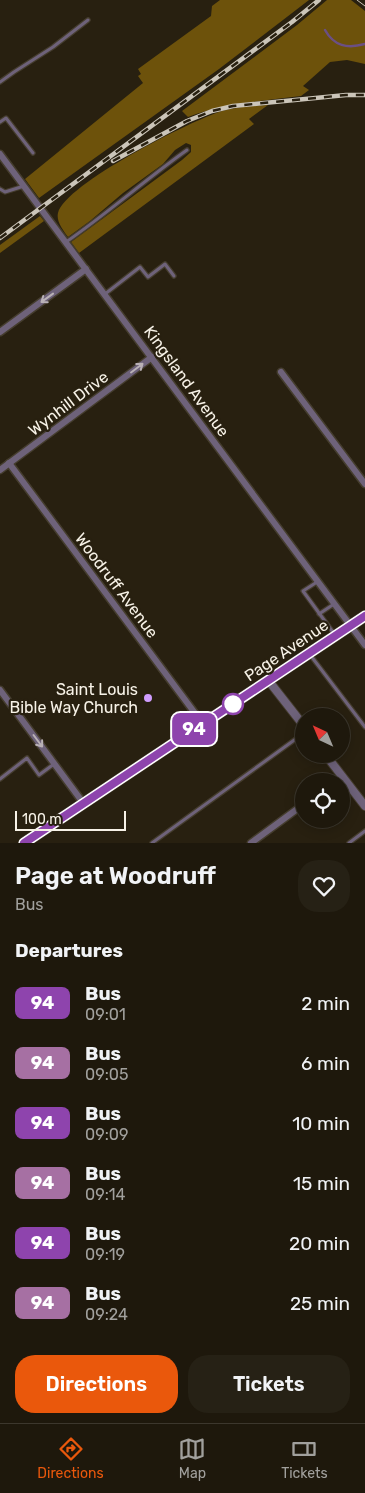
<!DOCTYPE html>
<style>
:root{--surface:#1e180c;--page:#262115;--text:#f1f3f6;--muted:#a1a09d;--line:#3c372d;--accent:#ea580c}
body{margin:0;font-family:Rubik,sans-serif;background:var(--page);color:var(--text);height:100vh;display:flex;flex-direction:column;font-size:19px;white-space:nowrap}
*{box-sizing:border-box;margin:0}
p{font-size:16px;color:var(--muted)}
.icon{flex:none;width:28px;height:28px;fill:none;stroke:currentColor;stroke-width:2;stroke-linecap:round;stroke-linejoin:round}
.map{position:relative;height:843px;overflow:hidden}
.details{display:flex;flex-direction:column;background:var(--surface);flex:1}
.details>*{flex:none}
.badge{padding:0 10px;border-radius:8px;font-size:18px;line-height:32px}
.needle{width:32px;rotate:316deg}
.controls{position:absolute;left:295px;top:708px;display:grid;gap:10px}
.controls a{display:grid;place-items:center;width:55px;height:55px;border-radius:50%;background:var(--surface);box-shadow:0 2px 12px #0003,0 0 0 1px var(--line);font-size:25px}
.scale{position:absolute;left:15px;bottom:12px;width:111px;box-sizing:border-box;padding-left:5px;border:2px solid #f7f2e7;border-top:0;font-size:14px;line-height:18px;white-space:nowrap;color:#f7f2e7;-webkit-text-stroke:4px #282010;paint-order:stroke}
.map>.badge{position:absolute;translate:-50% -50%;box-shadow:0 0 0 2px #fff}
h2{padding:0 15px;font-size:19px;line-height:45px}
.round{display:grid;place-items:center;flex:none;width:52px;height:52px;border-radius:20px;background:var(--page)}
.head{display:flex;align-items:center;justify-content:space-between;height:85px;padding:0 15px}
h1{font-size:24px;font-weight:600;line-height:38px}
.action{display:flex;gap:10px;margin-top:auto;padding:10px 15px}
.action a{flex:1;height:58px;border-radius:20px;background:var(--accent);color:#fff;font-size:20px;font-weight:600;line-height:58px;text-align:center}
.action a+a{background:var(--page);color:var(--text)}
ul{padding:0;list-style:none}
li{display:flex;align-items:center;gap:15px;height:60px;padding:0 15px}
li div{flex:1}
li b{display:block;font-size:19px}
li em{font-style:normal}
li .badge{min-width:55px;font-weight:700;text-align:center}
.dock{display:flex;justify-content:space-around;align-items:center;height:70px;border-top:1px solid var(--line);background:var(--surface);font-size:14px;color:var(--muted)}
.dock a{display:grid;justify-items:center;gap:2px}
.dock .active{color:var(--accent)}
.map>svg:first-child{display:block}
.forest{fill:#6d520b}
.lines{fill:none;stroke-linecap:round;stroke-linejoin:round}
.stream{stroke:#6b4f84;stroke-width:2.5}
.service-casing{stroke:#453d2e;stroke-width:5.5}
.minor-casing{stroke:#453d2e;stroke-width:9}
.tertiary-casing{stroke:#453d2e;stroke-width:10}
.primary-casing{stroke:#453d2e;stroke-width:12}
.service{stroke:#6e627a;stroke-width:3}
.minor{stroke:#6e627a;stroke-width:6}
.tertiary{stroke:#6e627a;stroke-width:8}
.primary{stroke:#bca3d4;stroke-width:10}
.tram{stroke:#cbc5b9;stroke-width:1}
.rail-casing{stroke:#cbc5b9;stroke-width:4.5}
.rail{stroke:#282010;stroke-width:2.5;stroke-dasharray:8;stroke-linecap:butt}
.oneway{stroke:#b9b1b6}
.line-casing{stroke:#fff;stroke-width:11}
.line{stroke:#8e44ad;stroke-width:8}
.poi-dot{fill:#d09dfe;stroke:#282010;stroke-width:2}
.stop-dot{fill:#fff;stroke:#8e44ad;stroke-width:2.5}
.labels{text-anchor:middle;stroke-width:4.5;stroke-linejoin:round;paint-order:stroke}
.street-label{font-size:16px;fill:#f7f2e7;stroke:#282010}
.poi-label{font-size:16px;fill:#f7f2e7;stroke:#282010;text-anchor:end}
</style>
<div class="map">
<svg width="365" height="843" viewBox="0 0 365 843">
<rect width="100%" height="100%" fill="#282010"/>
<g class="forest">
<polygon points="220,0 309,0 219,69 39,198 25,179 143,83 138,76 141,74 138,69 211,16 212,6"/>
<path d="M327 0H351L365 11V64L347 60 330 62 303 86 309 90 301 96C263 101 224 103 188 117L182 111 297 25Z"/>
<path d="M268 105 249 119 254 124 79 253 71 242 182 160 191 152V145L186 143 175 150 163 164 123 193 90 221 68 237C63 230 56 221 58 213 65 184 192 120 222 111 237 107 253 106 268 105Z"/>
<polygon points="40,216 44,221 0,253 0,245"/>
</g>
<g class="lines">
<path class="stream" d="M325 30C334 46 347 49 365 44"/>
<defs>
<g id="service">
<polyline points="0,82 14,72 53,47 88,20"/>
<polyline points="0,122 6,118 33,153"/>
<polyline points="0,189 5,192 24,186"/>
<path d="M66 242C108 213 146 179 187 150"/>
<polyline points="105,294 140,267 148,277 165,264 174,276"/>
<polyline points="317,582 303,591 335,635"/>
<polyline points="319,614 334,604"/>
<polyline points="308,637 326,624"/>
<polyline points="311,656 365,727"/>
<polyline points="0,779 27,758 39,775 54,764"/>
<polyline points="152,843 304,733"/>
<polyline points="349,843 365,831"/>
</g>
<g id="minor">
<polyline points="0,154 365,645"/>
<polyline points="0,332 86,269"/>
<polyline points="281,372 365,484"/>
<polyline points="9,463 203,724"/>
<polyline points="0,470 152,357"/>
<polyline points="0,690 84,804"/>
<polyline points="335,781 342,776"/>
<polyline points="251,843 304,804"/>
</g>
<g id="tertiary">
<polyline points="268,680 304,726"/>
<polyline points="325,754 365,806"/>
</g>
<polyline id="primary" points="24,843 365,616"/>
</defs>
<use href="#service" class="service-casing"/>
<use href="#minor" class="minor-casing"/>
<use href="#tertiary" class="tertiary-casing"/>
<use href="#primary" class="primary-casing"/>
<use href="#service" class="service"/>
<use href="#minor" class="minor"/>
<use href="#tertiary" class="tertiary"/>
<use href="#primary" class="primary"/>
<polyline class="tram" points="357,0 365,6"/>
<defs>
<g id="rail">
<polyline points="113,161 187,121 212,111 233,106 346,95 365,95"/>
<polyline points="0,238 292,22 319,0"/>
</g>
</defs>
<use href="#rail" class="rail-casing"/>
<use href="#rail" class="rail"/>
</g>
<defs><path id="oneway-shaft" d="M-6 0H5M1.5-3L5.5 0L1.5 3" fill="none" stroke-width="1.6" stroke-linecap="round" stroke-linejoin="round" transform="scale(1.25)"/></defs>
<g class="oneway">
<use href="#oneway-shaft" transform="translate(47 298) rotate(144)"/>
<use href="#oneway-shaft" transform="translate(137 368) rotate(-37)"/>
<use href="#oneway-shaft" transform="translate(38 741) rotate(53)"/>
</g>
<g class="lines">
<defs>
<polyline id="line" points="24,843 365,616"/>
</defs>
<use href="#line" class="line-casing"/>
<use href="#line" class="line"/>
</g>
<circle class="poi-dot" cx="148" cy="698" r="5"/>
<circle class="stop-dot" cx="233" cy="704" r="10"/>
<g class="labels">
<g class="street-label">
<text transform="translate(187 381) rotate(54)" y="6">Kingsland Avenue</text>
<text transform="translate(68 403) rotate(-37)" y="6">Wynhill Drive</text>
<text transform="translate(117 585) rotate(53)" y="6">Woodruff Avenue</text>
<text transform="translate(286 650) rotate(-34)" y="6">Page Avenue</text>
</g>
<g class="poi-label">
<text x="138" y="695">Saint Louis<tspan x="138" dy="18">Bible Way Church</tspan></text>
</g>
</g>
</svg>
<div class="controls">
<a><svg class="needle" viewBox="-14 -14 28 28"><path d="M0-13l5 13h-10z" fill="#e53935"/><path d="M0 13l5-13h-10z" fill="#a1a09d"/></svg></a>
<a><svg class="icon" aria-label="locate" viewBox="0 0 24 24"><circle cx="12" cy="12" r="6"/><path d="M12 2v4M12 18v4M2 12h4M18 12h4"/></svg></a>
</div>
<div class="scale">100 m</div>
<b class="badge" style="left:194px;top:729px;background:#8e44ad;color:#fff">94</b>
</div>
<section class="details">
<div class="head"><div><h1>Page at Woodruff</h1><p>Bus</p></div><a class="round"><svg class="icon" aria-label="heart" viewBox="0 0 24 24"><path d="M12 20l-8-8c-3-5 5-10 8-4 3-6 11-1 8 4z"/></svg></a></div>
<h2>Departures</h2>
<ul>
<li><span class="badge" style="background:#8e44ad;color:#fff">94</span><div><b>Bus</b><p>09:01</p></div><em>2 min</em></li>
<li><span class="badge" style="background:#a670a3;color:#fff">94</span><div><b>Bus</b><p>09:05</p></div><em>6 min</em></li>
<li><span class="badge" style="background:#8e44ad;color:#fff">94</span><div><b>Bus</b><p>09:09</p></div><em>10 min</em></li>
<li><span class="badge" style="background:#a670a3;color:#fff">94</span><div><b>Bus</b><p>09:14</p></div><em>15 min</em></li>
<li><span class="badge" style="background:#8e44ad;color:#fff">94</span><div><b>Bus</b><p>09:19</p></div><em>20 min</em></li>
<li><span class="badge" style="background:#a670a3;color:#fff">94</span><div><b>Bus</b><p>09:24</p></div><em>25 min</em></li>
</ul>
<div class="action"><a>Directions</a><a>Tickets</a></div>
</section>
<nav class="dock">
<a class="active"><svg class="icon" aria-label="directions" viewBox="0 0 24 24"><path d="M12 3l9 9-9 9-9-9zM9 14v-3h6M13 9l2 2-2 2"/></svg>Directions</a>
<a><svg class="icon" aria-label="map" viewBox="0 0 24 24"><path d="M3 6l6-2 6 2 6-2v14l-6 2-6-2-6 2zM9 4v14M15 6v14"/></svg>Map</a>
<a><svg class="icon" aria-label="tickets" viewBox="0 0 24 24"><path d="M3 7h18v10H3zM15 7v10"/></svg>Tickets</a>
</nav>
